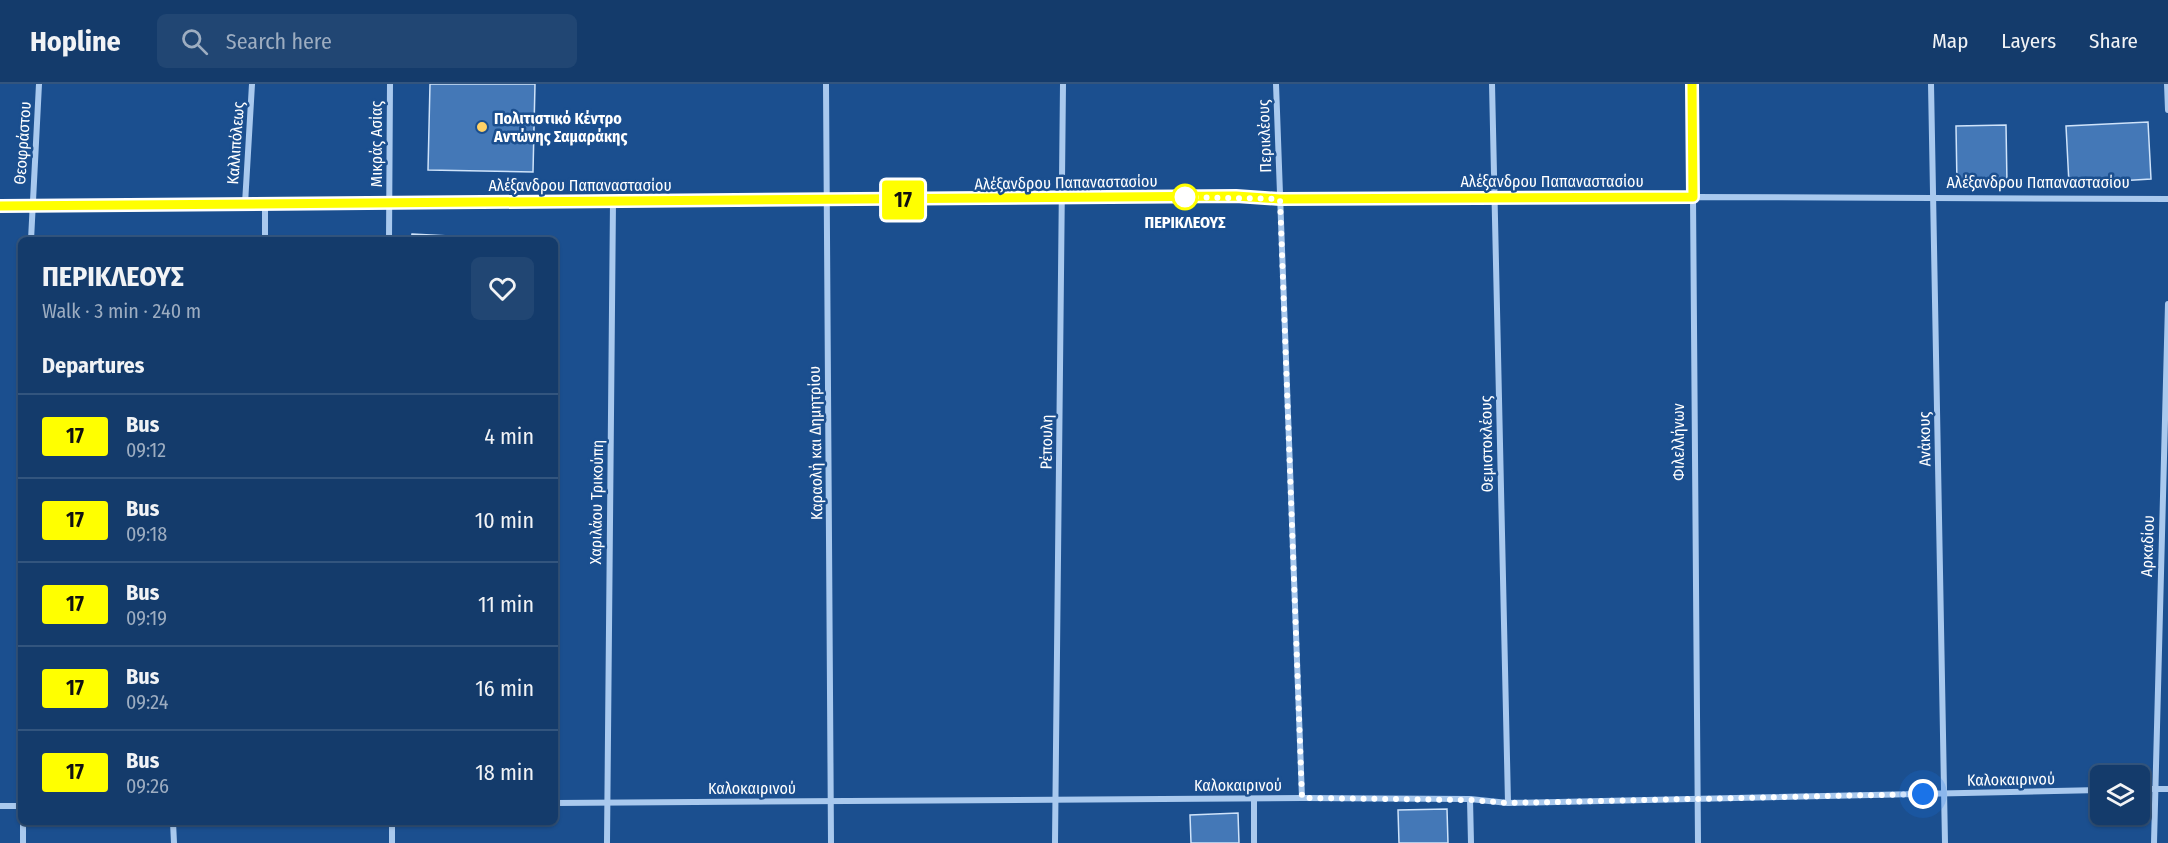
<!DOCTYPE html>
<meta charset="utf-8">
<style>
:root{--surface:#143b6b;--page:#214673;--text:#f1f3f6;--muted:#9dadc1;--line:#33557e}
body{margin:0;font-family:"Fira Sans Condensed",sans-serif;background:var(--page);color:var(--text);height:100vh;display:flex;flex-direction:column;font-size:22px;white-space:nowrap}
*{box-sizing:border-box;margin:0}
p{font-size:20px;color:var(--muted)}
.icon{flex:none;width:33px;height:33px;fill:none;stroke:currentColor;stroke-width:2;stroke-linecap:round;stroke-linejoin:round}
.map{position:relative;flex:1;overflow:hidden}
.side{position:absolute;left:18px;top:153px;width:540px;height:588px;display:flex;flex-direction:column;background:var(--surface);border-radius:9px;box-shadow:0 2px 4px #0004,0 0 0 2px var(--line)}
.side>*{flex:none}
.badge{padding:0 12px;border-radius:4px;font-size:21px;line-height:39px}
.controls{position:absolute;left:2090px;top:681px;display:grid;gap:12px}
.controls a{display:grid;place-items:center;width:60px;height:60px;border-radius:9px;background:var(--surface);box-shadow:0 2px 4px #0004,0 0 0 2px var(--line);font-size:30px}
.you{position:absolute;width:30px;height:30px;margin:-15px;border:4px solid #fff;border-radius:50%;background:#1a73e8;box-shadow:0 0 0 9px #1a73e833}
.map>.badge{position:absolute;translate:-50% -50%;box-shadow:0 0 0 3px #fff}
h2{padding:0 24px;font-size:22px;line-height:54px}
.round{display:grid;place-items:center;flex:none;width:63px;height:63px;border-radius:9px;background:var(--page)}
.head{display:flex;align-items:center;justify-content:space-between;height:102px;padding:0 24px}
h1{font-size:28px;font-weight:700;line-height:45px}
ul{padding:0;list-style:none}
li{display:flex;align-items:center;gap:18px;height:84px;padding:0 24px;border-top:2px solid var(--line)}
li div{flex:1}
li b{display:block;font-size:22px}
li em{font-style:normal}
li .badge{min-width:66px;font-weight:700;text-align:center}
header{display:flex;align-items:center;gap:36px;box-sizing:border-box;height:84px;padding:0 30px;background:var(--surface);border-bottom:2px solid var(--line)}
header strong{font-size:28px}
nav{display:flex;gap:33px;margin-inline-start:auto;font-size:21px}
.search{width:420px;height:54px;background:var(--page);display:flex;align-items:center;gap:15px;box-sizing:border-box;padding:0 21px;border-radius:9px;color:var(--muted);font-size:22px}
.map>svg:first-child{display:block}
.building{fill:#4478b7;stroke:#cfe3fa;stroke-width:1.5}
.lines{fill:none;stroke-linecap:round;stroke-linejoin:round}
.street{stroke:#a9c9ee;stroke-width:6}
.secondary{stroke:#d6e6fa;stroke-width:12}
.line-casing{stroke:#fff;stroke-width:14}
.line{stroke:#ff0;stroke-width:9}
.walk{stroke:#fff;stroke-width:6;stroke-dasharray:0 10.8}
.poi-dot{fill:#ffd166;stroke:#1b4f8f;stroke-width:2}
.stop-dot{fill:#fff;stroke:#ff0;stroke-width:3}
.labels{text-anchor:middle;stroke-width:5;stroke-linejoin:round;paint-order:stroke}
.poi-label{font-size:16px;font-weight:bold;fill:#fff;stroke:#1b4f8f;text-anchor:start}
.street-label{font-size:16px;fill:#fff;stroke:#1b4f8f}
.stop-label{font-size:16px;font-weight:bold;fill:#fff;stroke:#1b4f8f}
</style>
<header>
<strong>Hopline</strong>
<div class="search"><svg class="icon" aria-label="search" viewBox="0 0 24 24"><circle cx="10" cy="10" r="6"/><path d="M15 15l6 6"/></svg>Search here</div>
<nav><a>Map</a><a>Layers</a><a>Share</a></nav>
</header>
<div class="map">
<svg width="2168" height="759" viewBox="0 0 2168 759">
<rect width="100%" height="100%" fill="#1b4f8f"/>
<g class="building">
<polygon points="430,0 535,0 533,88 428,86"/>
<polygon points="2148,38 2151,95 2069,100 2066,42"/>
<polygon points="2006,41 2007,100 1957,101 1956,42"/>
<polygon points="412,150 506,155 506,156 411,156"/>
<polygon points="1447,725 1448,759 1399,759 1398,726"/>
<polygon points="1238,729 1239,759 1191,759 1190,731"/>
</g>
<g class="lines">
<g class="street">
<polyline points="826,0 831,759"/>
<polyline points="1276,0 1302,714"/>
<polyline points="1492,0 1508,719"/>
<polyline points="1931,0 1945,759"/>
<polyline points="2167,0 2168,26"/>
<polyline points="245,120 252,0"/>
<polyline points="31,156 39,0"/>
<polyline points="265,156 265,120"/>
<polyline points="389,156 390,0"/>
<polyline points="2139,705 2168,705"/>
<polyline points="1254,715 1254,759"/>
<polyline points="1470,715 1471,759"/>
<polyline points="555,719 1302,714 1470,715 1508,719 2100,706"/>
<polyline points="0,722 21,722"/>
<polyline points="173,738 174,759"/>
<polyline points="392,738 392,759"/>
<polyline points="23,759 23,738"/>
<polyline points="607,759 613,117"/>
<polyline points="1055,759 1063,0"/>
<polyline points="1698,759 1693,113 2168,115"/>
<polyline points="2154,759 2168,220"/>
</g>
<polyline class="secondary" points="0,122 1236,112 1280,115 1693,113 1693,0"/>
</g>
<g class="lines">
<defs>
<polyline id="line" points="0,122 1236,112 1280,115 1693,113 1692,0"/>
</defs>
<use href="#line" class="line-casing"/>
<use href="#line" class="line"/>
<polyline class="walk" points="1185,113 1280,115 1302,714 1470,716 1508,719 1923,710"/>
</g>
<circle class="poi-dot" cx="482" cy="43" r="6"/>
<circle class="stop-dot" cx="1185" cy="113" r="12"/>
<g class="labels">
<g class="poi-label">
<text x="494" y="40">Πολιτιστικό Κέντρο<tspan x="494" dy="18">Αντώνης Σαμαράκης</tspan></text>
</g>
<g class="street-label">
<text transform="translate(1264 52) rotate(-92)" y="6">Περικλέους</text>
<text transform="translate(22 59) rotate(-86)" y="6">Θεοφράστου</text>
<text transform="translate(235 59) rotate(-86)" y="6">Καλλιπόλεως</text>
<text transform="translate(376 60) rotate(-90)" y="6">Μικράς Ασίας</text>
<text x="1552" y="103">Αλέξανδρου Παπαναστασίου</text>
<text transform="translate(1066 98) rotate(-1)" y="6">Αλέξανδρου Παπαναστασίου</text>
<text x="2038" y="104">Αλέξανδρου Παπαναστασίου</text>
<text x="580" y="107">Αλέξανδρου Παπαναστασίου</text>
<text transform="translate(1924 355) rotate(-91)" y="6">Ανάκους</text>
<text transform="translate(1046 358) rotate(-89)" y="6">Ρέπουλη</text>
<text transform="translate(1678 358) rotate(-90)" y="6">Φιλελλήνων</text>
<text transform="translate(815 359) rotate(-91)" y="6">Καραολή και Δημητρίου</text>
<text transform="translate(1486 360) rotate(-91)" y="6">Θεμιστοκλέους</text>
<text transform="translate(596 418) rotate(-89)" y="6">Χαριλάου Τρικούπη</text>
<text transform="translate(2147 462) rotate(-88)" y="6">Αρκαδίου</text>
<text transform="translate(2011 695) rotate(-1)" y="6">Καλοκαιρινού</text>
<text x="1238" y="707">Καλοκαιρινού</text>
<text x="752" y="710">Καλοκαιρινού</text>
</g>
<g class="stop-label">
<text x="1185" y="144">ΠΕΡΙΚΛΕΟΥΣ</text>
</g>
</g>
</svg>
<div class="controls">
<a><svg class="icon" aria-label="layers" viewBox="0 0 24 24"><path d="M12 4l9 5-9 5-9-5zM3 14l9 5 9-5"/></svg></a>
</div>
<div class="you" style="left:1923px;top:710px"></div>
<b class="badge" style="left:903px;top:116px;background:#ff0;color:#111">17</b>
<section class="side">
<div class="head"><div><h1>ΠΕΡΙΚΛΕΟΥΣ</h1><p>Walk · 3 min · 240 m</p></div><a class="round"><svg class="icon" aria-label="heart" viewBox="0 0 24 24"><path d="M12 20l-8-8c-3-5 5-10 8-4 3-6 11-1 8 4z"/></svg></a></div>
<h2>Departures</h2>
<ul>
<li><span class="badge" style="background:#ff0;color:#111">17</span><div><b>Bus</b><p>09:12</p></div><em>4 min</em></li>
<li><span class="badge" style="background:#ff0;color:#111">17</span><div><b>Bus</b><p>09:18</p></div><em>10 min</em></li>
<li><span class="badge" style="background:#ff0;color:#111">17</span><div><b>Bus</b><p>09:19</p></div><em>11 min</em></li>
<li><span class="badge" style="background:#ff0;color:#111">17</span><div><b>Bus</b><p>09:24</p></div><em>16 min</em></li>
<li><span class="badge" style="background:#ff0;color:#111">17</span><div><b>Bus</b><p>09:26</p></div><em>18 min</em></li>
</ul>
</section>
</div>
